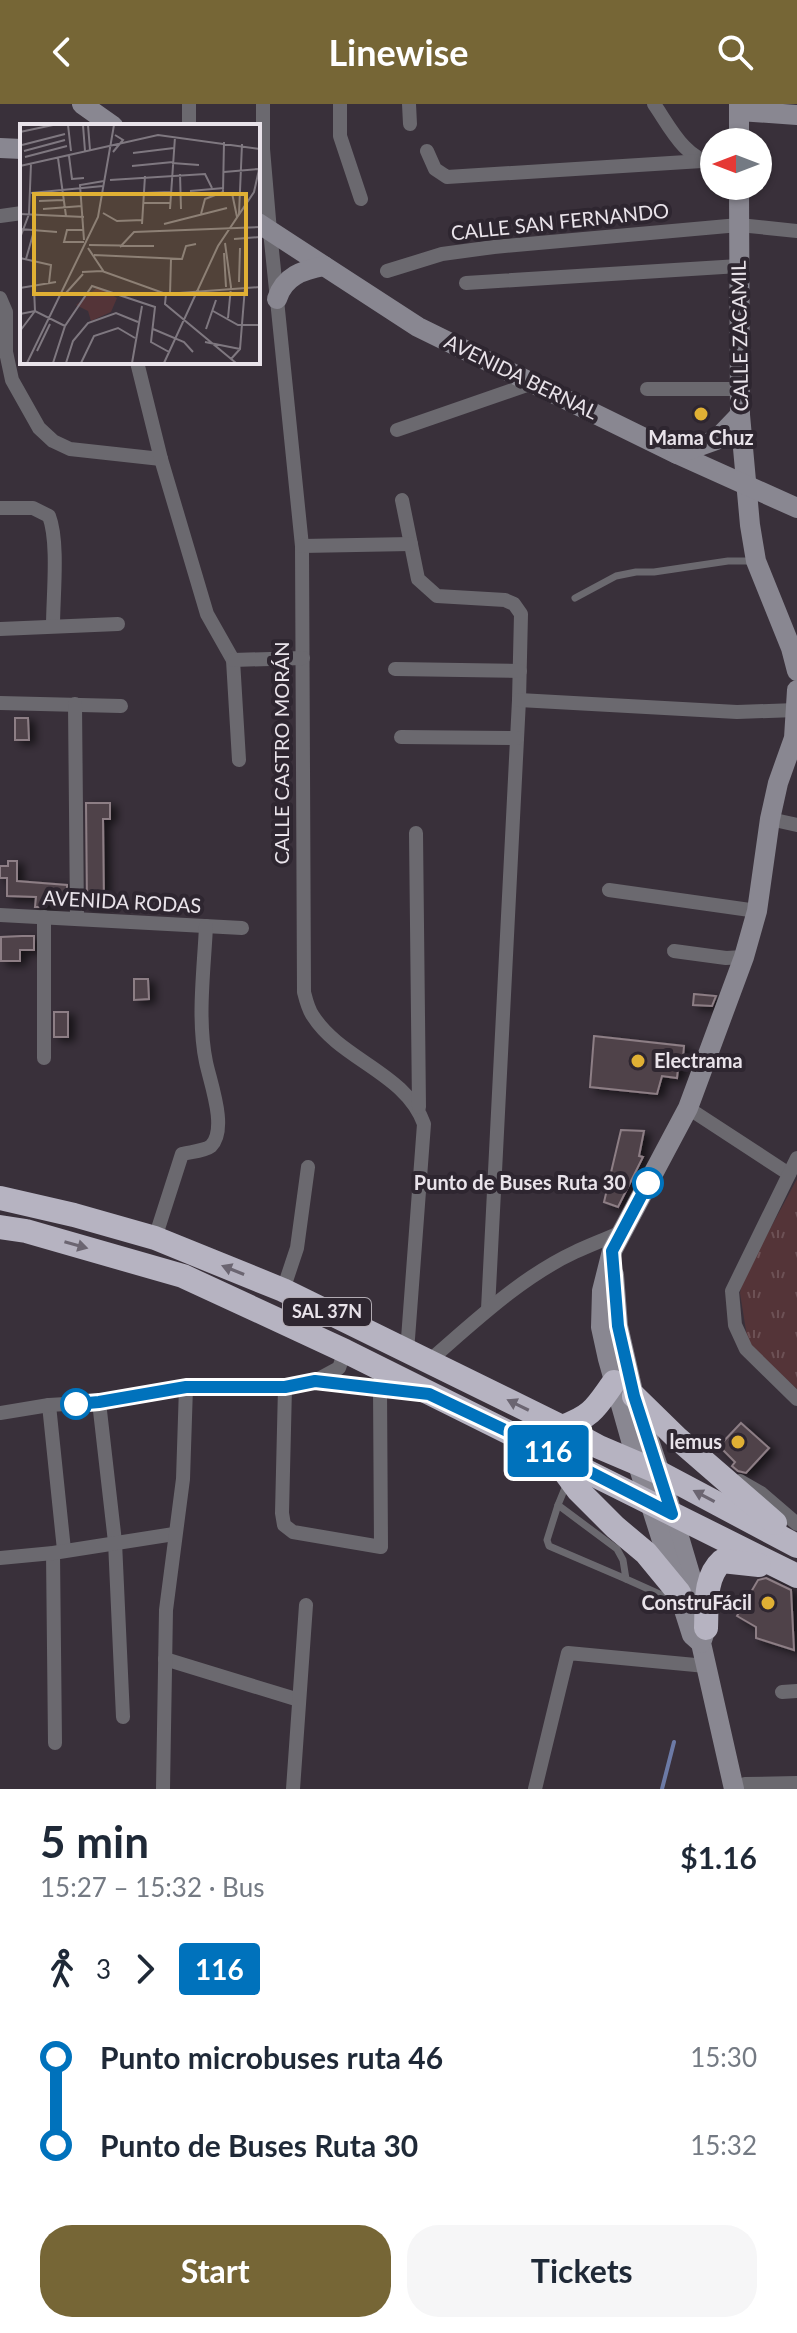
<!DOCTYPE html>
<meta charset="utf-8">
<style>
:root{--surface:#fff;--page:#f6f6f7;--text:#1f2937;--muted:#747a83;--accent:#766636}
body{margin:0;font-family:Lato,sans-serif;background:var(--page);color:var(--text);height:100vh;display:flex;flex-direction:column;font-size:30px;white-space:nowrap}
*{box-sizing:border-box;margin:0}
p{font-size:26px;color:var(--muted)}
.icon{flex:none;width:44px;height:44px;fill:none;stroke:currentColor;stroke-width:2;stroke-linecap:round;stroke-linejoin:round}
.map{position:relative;height:1685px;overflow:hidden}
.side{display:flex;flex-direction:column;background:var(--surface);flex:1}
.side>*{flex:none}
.badge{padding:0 16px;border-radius:6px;font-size:28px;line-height:52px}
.needle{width:52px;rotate:270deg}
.fabs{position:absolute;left:700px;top:24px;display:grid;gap:16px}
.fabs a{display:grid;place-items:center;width:72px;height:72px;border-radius:50%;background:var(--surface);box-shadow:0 2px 6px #0004;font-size:40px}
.map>.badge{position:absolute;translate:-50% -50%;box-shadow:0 0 0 4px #fff}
.legs{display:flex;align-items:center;gap:12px;height:88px;padding:0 40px;font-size:26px}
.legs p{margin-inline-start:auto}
.overview{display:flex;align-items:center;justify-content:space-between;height:136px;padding:0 40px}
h1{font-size:44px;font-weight:700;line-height:60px}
.action{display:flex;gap:16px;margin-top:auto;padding:16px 40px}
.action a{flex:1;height:92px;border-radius:32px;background:var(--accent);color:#fff;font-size:32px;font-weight:700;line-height:92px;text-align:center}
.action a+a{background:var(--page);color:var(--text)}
ul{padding:0 40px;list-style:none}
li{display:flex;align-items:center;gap:28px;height:88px;font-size:30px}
li i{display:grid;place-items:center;width:12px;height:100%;margin:0 10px;background:currentColor}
li i::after{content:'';width:20px;height:20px;margin:-10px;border:6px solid;border-radius:50%;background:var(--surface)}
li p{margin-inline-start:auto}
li:first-child i{background:linear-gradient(#0000 50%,currentColor 0)}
li:last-child i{background:linear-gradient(currentColor 50%,#0000 0)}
header{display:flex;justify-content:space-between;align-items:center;height:104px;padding:0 40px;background:var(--accent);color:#fff;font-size:36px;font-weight:700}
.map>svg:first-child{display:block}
.grass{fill:url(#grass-tufts)}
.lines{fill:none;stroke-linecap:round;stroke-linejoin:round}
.stream{stroke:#6c7aa6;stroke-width:4}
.building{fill:#50434a;stroke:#8d7e85;stroke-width:2;filter:url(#shadow)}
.lane{stroke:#6b696f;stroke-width:7}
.street{stroke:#6b696f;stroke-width:14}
.secondary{stroke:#898791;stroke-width:20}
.highway{stroke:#b6b3c1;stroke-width:24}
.oneway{fill:#6b6571}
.line-1-casing{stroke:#fff;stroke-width:18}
.line-1{stroke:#0072bc;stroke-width:12}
.poi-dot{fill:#e0b034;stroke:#2e2630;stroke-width:3}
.stop-1-dot{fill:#fff;stroke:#0072bc;stroke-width:4}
.labels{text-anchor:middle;stroke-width:8;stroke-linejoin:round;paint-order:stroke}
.shield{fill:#2e2630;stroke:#b1aab2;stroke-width:2}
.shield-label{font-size:18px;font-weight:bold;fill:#e9e3ea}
.street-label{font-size:20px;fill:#e9e3ea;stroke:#2e2630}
.poi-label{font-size:20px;font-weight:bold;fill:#e9e3ea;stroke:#2e2630;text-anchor:end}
.stop-label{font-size:20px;font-weight:bold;fill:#e9e3ea;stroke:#2e2630;text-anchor:end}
.inset-road{fill:none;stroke:#7f7880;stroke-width:2}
.view{fill:#e0b034;fill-opacity:0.15;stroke:#e0b034;stroke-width:4}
.inset-edge{fill:none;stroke:#e9e3ea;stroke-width:4}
</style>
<header><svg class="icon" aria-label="back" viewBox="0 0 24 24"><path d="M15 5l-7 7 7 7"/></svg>Linewise<svg class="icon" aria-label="search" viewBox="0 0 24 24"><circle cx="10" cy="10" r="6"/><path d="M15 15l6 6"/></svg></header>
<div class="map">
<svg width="797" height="1685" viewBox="0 0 797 1685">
<defs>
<pattern id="grass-tufts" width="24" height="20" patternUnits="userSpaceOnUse" patternTransform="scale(2)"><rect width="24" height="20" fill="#543438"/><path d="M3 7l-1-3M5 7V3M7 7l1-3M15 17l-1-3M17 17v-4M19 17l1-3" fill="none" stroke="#6d5155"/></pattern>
<filter id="shadow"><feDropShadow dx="6" dy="3.5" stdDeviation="4" flood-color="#0009"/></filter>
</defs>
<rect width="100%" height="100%" fill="#39303a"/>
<polygon class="grass" points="797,1075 797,1285 748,1239 740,1189 742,1177"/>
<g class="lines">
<polyline class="stream" points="662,1685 674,1638"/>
</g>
<g class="building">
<polygon points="15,614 28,614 29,636 15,636"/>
<polygon points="86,699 110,699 110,715 103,715 104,801 87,800"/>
<polygon points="8,757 17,757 17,777 67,781 67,798 47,798 46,803 35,803 36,793 7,792 7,774 0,774 0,762 8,762"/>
<polygon points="22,832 34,832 34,846 20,846 20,857 1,857 1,833"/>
<polygon points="134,875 148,875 149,895 134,896"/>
<polygon points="694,890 716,892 712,902 693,901"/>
<rect x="54" y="908" width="14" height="25"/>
<polygon points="594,932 684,942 682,965 678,965 677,974 662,972 657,990 590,983"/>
<polygon points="621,1026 644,1027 639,1052 643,1053 618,1103 604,1098"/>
<polygon points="741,1319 769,1344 746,1369 738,1367 732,1362 735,1358 719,1342"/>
<polygon points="766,1474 791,1486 794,1546 756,1534 756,1523 737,1512 758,1476"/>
</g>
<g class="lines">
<g class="lane">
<polyline points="575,494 616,472 636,468 654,468 728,457 754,457"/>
<polyline points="567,1379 558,1401 617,1445 623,1456 626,1475 675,1497"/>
<polyline points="558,1401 547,1436 549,1442 626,1475"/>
</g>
<g class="street">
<polyline points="189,0 189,22"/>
<path d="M263 0V45L270 127 302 442 304 888C306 896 308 905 313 912 341 956 406 969 424 1020L407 1248"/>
<polyline points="340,0 340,32 361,95"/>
<polyline points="409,0 410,20"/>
<path d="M654 0C670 23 684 54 714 60"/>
<polyline points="427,47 435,65 447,73 702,57"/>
<polyline points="0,112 22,109"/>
<polyline points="387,167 442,150 494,143 739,121 797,127"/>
<polyline points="466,179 739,162"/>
<polyline points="0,194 6,208 6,248 12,276 39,324 53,337 70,345 161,355"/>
<polyline points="137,258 161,355 207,510 233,556 239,656"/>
<polyline points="647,285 740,285"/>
<polyline points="397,326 533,279"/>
<polyline points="402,396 418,475 437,492 505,496 514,500 521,510 519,596 488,1205"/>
<path d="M0 404H33L49 412C59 438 53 492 53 522"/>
<polyline points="302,442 411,440"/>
<polyline points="0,525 118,520"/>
<polyline points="233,556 303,554"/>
<polyline points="395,565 520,567"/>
<polyline points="519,596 737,608 796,606"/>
<polyline points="0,599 121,602"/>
<polyline points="75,600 77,815"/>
<polyline points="401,633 517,634"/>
<polyline points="770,715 797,721"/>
<polyline points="416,729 419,1003"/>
<polyline points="609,786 757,807"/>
<polyline points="0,811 242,824"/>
<polyline points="44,813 44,954"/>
<polyline points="674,847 726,854 744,853"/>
<polyline points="688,1004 789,1070"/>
<polyline points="797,1054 732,1187 735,1221 746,1245 797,1295"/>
<path d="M155 1134 182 1050C189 1048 205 1047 211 1042 228 1025 210 978 206 958 197 915 204 866 206 822"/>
<polyline points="283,1186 297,1144 308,1063"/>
<path d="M429 1257C473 1219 521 1173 575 1148 590 1141 606 1135 621 1128"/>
<polyline points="315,1277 339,1264 345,1247"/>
<polyline points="285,1283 282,1409 284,1421 293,1428 381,1443 380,1284"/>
<polyline points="99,1298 115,1438 123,1613"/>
<polyline points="49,1301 64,1446"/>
<polyline points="0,1309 49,1301 99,1298 186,1283 285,1283 315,1277 413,1288"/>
<polyline points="740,1377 761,1389 797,1420"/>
<polyline points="53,1449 55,1639"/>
<polyline points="0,1454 53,1449 174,1430"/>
<polyline points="165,1555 299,1596"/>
<polyline points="782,1588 797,1587"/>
<polyline points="745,1680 797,1679"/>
<polyline points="163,1685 166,1506 183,1375 186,1283"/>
<polyline points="293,1685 306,1501"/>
<polyline points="535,1685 568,1549 706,1562"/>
</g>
<g class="secondary">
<polyline points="82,0 113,22"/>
<polyline points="739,7 797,11"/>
<polyline points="739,38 739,0"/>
<polyline points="0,44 22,45"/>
<polyline points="739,82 740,311 750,421 756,457 791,544 797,567"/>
<polyline points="258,119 418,223 677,350 797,404"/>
<path d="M277 195C284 172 303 166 324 162"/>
<polyline points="677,350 716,336 740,311"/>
<polyline points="614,1171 618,1222 634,1292 660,1369 706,1524 701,1539 734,1685"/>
<polyline points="701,1539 692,1531 638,1361 608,1255 601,1223 602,1187 612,1147 688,1004 744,853 757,807 770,715 778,679 794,634 797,586"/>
</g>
<g class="highway">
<polyline points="0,1094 74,1111 155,1134 283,1186 562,1323 599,1343 660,1369 797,1442"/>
<polyline points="0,1123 26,1127 183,1172 345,1247 797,1472"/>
<polyline points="634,1292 677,1334 775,1419"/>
<path d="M562 1323C593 1312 596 1303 614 1278"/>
<polyline points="553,1352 578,1386 615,1423 646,1449 679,1489"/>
<path d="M706 1524C707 1501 704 1473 722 1457L759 1461"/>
</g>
</g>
<defs><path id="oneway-solid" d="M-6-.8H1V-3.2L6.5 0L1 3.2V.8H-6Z" transform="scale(2)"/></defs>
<g class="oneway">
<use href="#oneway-solid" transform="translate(76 1141) rotate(16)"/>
<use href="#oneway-solid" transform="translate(233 1166) rotate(-158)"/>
<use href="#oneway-solid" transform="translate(518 1301) rotate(-154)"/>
<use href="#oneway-solid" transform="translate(704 1392) rotate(-152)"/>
</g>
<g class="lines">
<defs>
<polyline id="line-1" points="76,1300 99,1298 186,1283 285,1283 315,1277 429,1290 549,1347 672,1410 634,1292 618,1222 612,1147 648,1079"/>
</defs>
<use href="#line-1" class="line-1-casing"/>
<use href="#line-1" class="line-1"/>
</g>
<g class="poi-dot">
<circle cx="701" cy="310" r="8"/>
<circle cx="638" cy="957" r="8"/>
<circle cx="738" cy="1338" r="8"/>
<circle cx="768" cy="1499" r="8"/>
</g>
<g class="stop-1-dot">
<circle cx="648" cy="1079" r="14"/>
<circle cx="76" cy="1300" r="14"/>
</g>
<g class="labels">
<rect class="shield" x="283" y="1194" width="88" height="28" rx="6"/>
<g class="shield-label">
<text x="327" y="1214">SAL 37N</text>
</g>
<g class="street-label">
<text transform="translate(560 118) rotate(-6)" y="7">CALLE SAN FERNANDO</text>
<text transform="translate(740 232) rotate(-91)" y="7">CALLE ZACAMIL</text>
<text transform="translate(521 273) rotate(26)" y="7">AVENIDA BERNAL</text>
<text transform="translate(282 649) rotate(-90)" y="7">CALLE CASTRO MORÁN</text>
<text transform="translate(122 798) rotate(3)" y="7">AVENIDA RODAS</text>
</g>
<g class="poi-label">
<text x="701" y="341" text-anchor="middle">Mama Chuz</text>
<text x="654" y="964" text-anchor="start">Electrama</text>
<text x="722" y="1345">lemus</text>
<text x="752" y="1506">ConstruFácil</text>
</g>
<g class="stop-label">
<text x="626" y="1086">Punto de Buses Ruta 30</text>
</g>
</g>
<g transform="translate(20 20)">
<rect width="240" height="240" fill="#39303a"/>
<path d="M78 163 97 174 91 188 71 197 68 187 56 181Z" fill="#543438"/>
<path class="inset-road" d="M48 1 51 27M63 1 65 27M68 1 70 26M0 8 33 1M2 21 45 10M4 27 45 16M93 28 103 16 95 11M113 29 154 24M49 32 52 55 64 54M5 33 47 22M38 34 46 92M152 39 179 41M0 42 138 11 240 25M112 42 153 38M204 48 238 45M160 50 161 85M90 56 185 50 192 64M170 67 204 64M11 69 83 62M124 69 151 68M212 69 217 93M19 77 43 76M123 79H151M23 85 62 82M150 85 155 13M83 89 97 97 123 96M0 90 64 93M181 90 185 75 203 68 204 18M219 90 222 20M122 100 125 52M144 100 207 84M0 105 37 108M0 114 9 90 11 39M214 115 240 113M64 116 60 61 84 57M64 118H44L47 106H64M205 119 211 163 208 194M69 121 134 122M100 123 114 108 240 103M68 124 84 148M204 129 206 163M74 131 162 135 166 122 176 120M0 134 31 141 29 159M6 135 14 107M62 148 82 147 146 170 240 163M219 158 220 124M0 164 36 158M45 170 63 150M146 170 145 180 216 239M150 170 151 135M193 187 218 201H240M0 190 15 187 45 202M133 205 164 218 173 228M186 205 196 176M0 207 15 187 14 164M185 218 220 225M17 227 30 200M211 235 220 225 225 163M7 239 78 93 94 1M33 239 45 202 72 162 135 183 131 218 149 228M46 239 53 217 68 199 96 189 118 198M61 239 74 212 98 204 115 214M112 239 122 182M144 239 198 122 234 68 240 41"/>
<path class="view" d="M14 70H226V170H14Z"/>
<rect width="240" height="240" class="inset-edge"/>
</g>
</svg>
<div class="fabs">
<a><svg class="needle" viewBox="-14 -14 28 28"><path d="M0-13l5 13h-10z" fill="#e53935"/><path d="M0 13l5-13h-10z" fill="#747a83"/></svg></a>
</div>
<b class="badge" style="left:548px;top:1347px;background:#0072bc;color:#fff">116</b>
</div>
<section class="side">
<div class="overview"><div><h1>5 min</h1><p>15:27 – 15:32 · Bus</p></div><b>$1.16</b></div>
<div class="legs"><svg class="icon" aria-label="walk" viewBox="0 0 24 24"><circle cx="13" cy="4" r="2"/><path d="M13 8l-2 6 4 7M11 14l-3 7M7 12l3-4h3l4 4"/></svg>3<svg class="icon" aria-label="forward" viewBox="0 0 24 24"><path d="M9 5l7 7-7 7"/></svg><b class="badge" style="background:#0072bc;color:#fff">116</b></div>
<ul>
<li><i style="color:#0072bc"></i><b>Punto microbuses ruta 46</b><p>15:30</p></li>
<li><i style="color:#0072bc"></i><b>Punto de Buses Ruta 30</b><p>15:32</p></li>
</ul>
<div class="action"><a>Start</a><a>Tickets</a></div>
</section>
